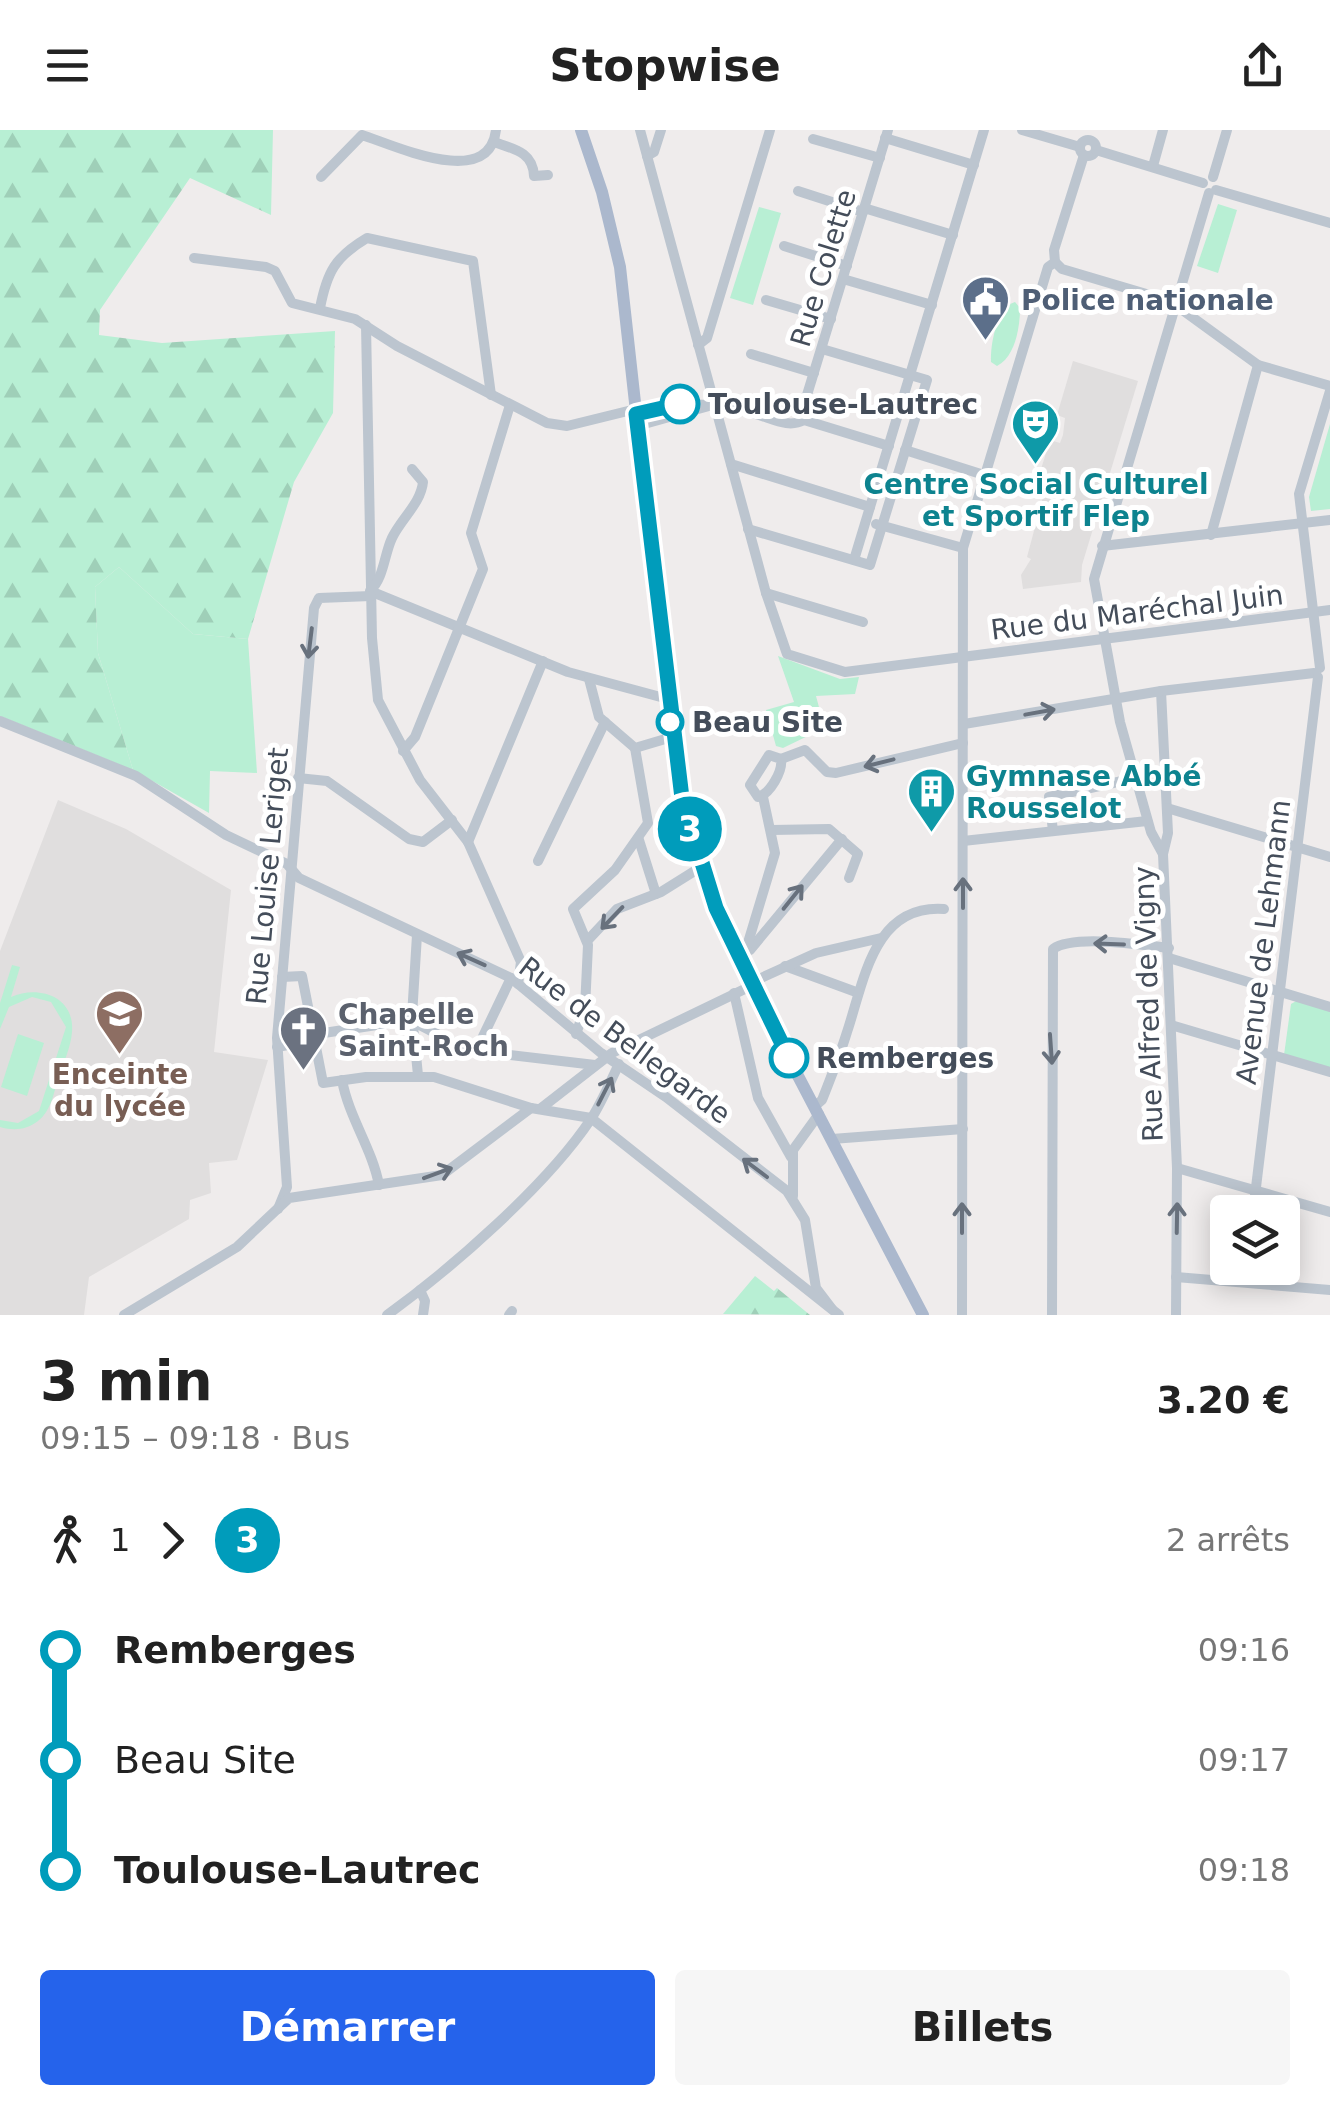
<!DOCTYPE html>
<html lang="fr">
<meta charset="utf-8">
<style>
:root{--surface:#fff;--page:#f6f6f6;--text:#222;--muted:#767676;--accent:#2563eb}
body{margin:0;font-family:"DejaVu Sans",sans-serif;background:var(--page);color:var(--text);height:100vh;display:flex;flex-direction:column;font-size:38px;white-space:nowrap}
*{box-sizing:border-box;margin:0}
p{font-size:32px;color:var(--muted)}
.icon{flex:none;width:55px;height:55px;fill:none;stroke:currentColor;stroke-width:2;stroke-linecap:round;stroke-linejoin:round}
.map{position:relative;height:1185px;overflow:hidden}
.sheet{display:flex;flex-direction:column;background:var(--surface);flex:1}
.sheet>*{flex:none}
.badge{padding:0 20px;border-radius:32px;font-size:35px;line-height:65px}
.controls{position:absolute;left:1210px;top:1065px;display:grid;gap:20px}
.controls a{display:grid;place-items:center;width:90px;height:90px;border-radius:10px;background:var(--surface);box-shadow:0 5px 25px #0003;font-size:50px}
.map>.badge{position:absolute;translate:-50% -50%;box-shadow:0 0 0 5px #fff}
.legs{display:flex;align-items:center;gap:15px;height:110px;padding:0 40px;font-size:32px}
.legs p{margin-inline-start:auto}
.head{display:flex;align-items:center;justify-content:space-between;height:170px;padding:0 40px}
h1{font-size:55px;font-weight:700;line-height:75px}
.action{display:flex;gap:20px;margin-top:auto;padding:20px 40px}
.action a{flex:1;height:115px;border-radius:10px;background:var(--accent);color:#fff;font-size:40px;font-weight:700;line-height:115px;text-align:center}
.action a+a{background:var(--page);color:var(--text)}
ul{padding:0 40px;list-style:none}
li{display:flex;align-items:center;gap:35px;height:110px;font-size:38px}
li i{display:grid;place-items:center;width:15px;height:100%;margin:0 12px;background:currentColor}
li i::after{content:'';width:25px;height:25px;margin:-12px;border:8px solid;border-radius:50%;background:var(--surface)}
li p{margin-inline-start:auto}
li:first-child i{background:linear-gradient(#0000 50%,currentColor 0)}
li:last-child i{background:linear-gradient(currentColor 50%,#0000 0)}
header{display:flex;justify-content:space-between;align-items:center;height:130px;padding:0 40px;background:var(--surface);font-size:45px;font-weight:700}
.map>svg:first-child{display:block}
.education{fill:#e0dede}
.green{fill:#b8efd4}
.forest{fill:url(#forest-firs)}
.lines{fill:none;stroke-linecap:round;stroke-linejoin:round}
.minor{stroke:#bcc5cf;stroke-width:10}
.major{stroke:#abb8cd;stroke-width:12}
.oneway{stroke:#68717d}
.line-1-casing{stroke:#fff;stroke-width:22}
.line-1{stroke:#009cbb;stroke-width:15}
.stop-1-dot{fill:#fff;stroke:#009cbb;stroke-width:5}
.labels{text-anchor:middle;stroke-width:10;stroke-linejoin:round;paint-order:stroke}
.street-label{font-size:28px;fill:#444d5a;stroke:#fff}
.service-label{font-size:28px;font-weight:bold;fill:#4e5e75;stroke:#fff;text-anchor:start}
.stop-label{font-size:28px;font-weight:bold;fill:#444d5a;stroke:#fff;text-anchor:start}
.culture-label{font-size:28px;font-weight:bold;fill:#0d838f;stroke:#fff}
.worship-label{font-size:28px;font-weight:bold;fill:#5b616d;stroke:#fff;text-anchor:start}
.education-label{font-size:28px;font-weight:bold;fill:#785e54;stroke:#fff}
</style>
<header><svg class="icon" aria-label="menu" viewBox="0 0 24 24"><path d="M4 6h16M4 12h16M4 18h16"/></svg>Stopwise<svg class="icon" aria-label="share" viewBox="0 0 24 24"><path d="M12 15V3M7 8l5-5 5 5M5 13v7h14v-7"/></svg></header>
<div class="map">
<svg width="1330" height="1185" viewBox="0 0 1330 1185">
<defs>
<pattern id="forest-firs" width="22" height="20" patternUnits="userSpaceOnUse" patternTransform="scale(2.5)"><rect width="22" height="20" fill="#b8efd4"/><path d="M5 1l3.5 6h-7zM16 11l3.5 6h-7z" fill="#9fcfb8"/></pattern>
</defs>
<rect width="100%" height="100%" fill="#efecec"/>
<g class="education">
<polygon points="1073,231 1138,251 1082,435 1081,452 1023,459 1021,445 1031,429 1027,427 1046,356 1037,352 1050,310 1060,313 1063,305 1065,288 1057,285"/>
<polygon points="58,670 126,699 231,760 214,922 268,930 237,1030 209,1033 211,1063 190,1070 189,1089 89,1147 84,1185 0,1185 0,821"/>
</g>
<g class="green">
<polygon points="1218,74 1237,80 1218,143 1197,136"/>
<polygon points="759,77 781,83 753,175 730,168"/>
<path d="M1015 172 1020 178C1020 198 1015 227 997 236L991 232C990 214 997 178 1015 172Z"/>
<polygon points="1330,294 1330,379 1311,381 1309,367"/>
<polygon points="119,437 193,504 248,509 257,643 210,641 209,683 133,640 98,523 95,457"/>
<polygon points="778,526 840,549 859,547 855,564 816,566 823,592 817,594 818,601 783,618 776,616 766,580 794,572"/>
<path d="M12 835 20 837 11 867C38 855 75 866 72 902 71 917 63 934 58 948 54 963 51 981 38 991 26 1000 14 1001 0 997V990L18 993 39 981 66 897 51 872 32 867 9 877 0 899V873Z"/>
<polygon points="1298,870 1330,880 1330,939 1284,925 1291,874"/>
<polygon points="18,904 44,913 27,966 1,957"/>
</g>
<g class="forest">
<polygon points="0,0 273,0 271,85 190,48 100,180 99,205 162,213 335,201 333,283 294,352 248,509 193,504 119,437 95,457 98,523 133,640 0,586"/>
<polygon points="755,1146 774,1161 777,1158 810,1185 723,1184"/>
</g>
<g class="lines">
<g class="minor">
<polyline points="640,0 766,463 787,524 845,542 1330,480"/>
<polyline points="1022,0 1080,17"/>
<polyline points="885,8 974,35"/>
<polyline points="813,9 880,28"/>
<circle cx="1088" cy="18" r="8"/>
<path d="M494 12C514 19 533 22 534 46L548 45"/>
<polyline points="1096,20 1203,53"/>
<polyline points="647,26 654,22 661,0"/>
<polyline points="1153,36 1163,0"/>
<path d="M321 47 362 5C396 16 489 60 496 0"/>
<polyline points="1213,47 1227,0"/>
<polyline points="1216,60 1330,93"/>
<polyline points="798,61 863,82"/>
<polyline points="864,78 953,105"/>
<polyline points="784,116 847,136"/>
<polyline points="194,128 266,137 275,141 292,173 355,189 397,216 547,293 567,296 636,279"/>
<polyline points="1055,132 1062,139 1170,171 1258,235 1330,256"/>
<polyline points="843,149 932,175"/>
<polyline points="766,170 831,189"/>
<path d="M320 178C327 142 335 127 367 108L473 131 491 265"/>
<polyline points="366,195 372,508 378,570 420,650 468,712 521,832 518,854"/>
<polyline points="698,215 707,208 770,0"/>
<polyline points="751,224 814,243"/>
<path d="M636 284C681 270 715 272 759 285 775 290 790 298 804 290"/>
<polyline points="804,290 803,278 888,0"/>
<polyline points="804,290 889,316"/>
<polyline points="637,296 709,276"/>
<polyline points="905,320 984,345"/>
<polyline points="731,334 870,377"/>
<path d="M412 339 423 352C421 373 401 389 392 408 384 425 384 448 370 461L568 542 668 569"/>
<polyline points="876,394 963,418"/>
<polyline points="748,399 870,435 927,250 822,219"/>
<polyline points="1211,405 1258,235"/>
<polyline points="1102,416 1330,390"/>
<polyline points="854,430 984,0"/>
<polyline points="766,463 863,492"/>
<polyline points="1320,538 1299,364 1330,261"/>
<polyline points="589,549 599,587 635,618 672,607"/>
<polyline points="1161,561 1168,703 1163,724 1177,1038 1176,1185"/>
<polyline points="0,591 136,646 226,705 287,734 299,748 511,848 601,923 666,967 787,1061 805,1090 816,1158 832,1179"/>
<polyline points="964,594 1161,561 1314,543"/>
<polyline points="403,621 415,607 483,439 471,403 510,275"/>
<path d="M769 625 781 629C783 641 770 664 758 667L750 655Z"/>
<polyline points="781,629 805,620 827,642 836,643 963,613"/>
<polyline points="298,648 327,651 409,709 423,712 452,690"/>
<polyline points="1167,678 1330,727"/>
<polyline points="772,700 829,699 858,724 849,748"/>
<polyline points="1053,701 1049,667 1136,648"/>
<polyline points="639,710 656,764"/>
<polyline points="963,711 1147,691"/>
<polyline points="468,712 543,531"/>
<polyline points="1163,724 1151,702 1120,592 1094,449 1209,63"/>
<polyline points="538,731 605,592"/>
<polyline points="417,805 412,886 418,945"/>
<polyline points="587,811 617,779 661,762 701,737"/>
<polyline points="750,820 842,709"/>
<polyline points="744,826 775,723 763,667"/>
<polyline points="1169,828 1330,877"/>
<polyline points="785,836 856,862"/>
<polyline points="282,847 302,846 323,953 366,947 434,947 531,978 591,988 839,1185"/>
<polyline points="750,853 816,823 881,808"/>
<polyline points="734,863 758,968 791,1027"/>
<polyline points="1171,895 1330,942"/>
<polyline points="576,904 585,878 588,815 573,779 615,740 648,693 635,618"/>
<polyline points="277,917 304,912 317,904 410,890 468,920 595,935"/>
<polyline points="476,921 511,848"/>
<path d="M342 950C349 988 372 1018 379 1055"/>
<path d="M815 976 822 970C831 947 840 925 847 902 864 852 873 774 944 779"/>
<polyline points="540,979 612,923 751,856"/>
<polyline points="832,1009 963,999"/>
<polyline points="1177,1038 1330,1082"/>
<polyline points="793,1066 793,1020 819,984"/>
<polyline points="278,1079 287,1057 277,908 314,478 319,468 371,466"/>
<polyline points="1253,1082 1318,547"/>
<polyline points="1176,1147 1330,1160"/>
<polyline points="420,1160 425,1171 423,1185"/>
<polyline points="124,1185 237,1117 289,1068 442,1045 531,978"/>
<path d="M387 1185C451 1139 547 1055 591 989 602 972 610 952 619 934"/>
<polyline points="509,1185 512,1181"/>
<polyline points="962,1185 963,418 1048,137 1055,132 1054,120 1084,25"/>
<path d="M1052 1185 1053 819C1074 804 1142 815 1169 818"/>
</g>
<polyline class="major" points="581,0 602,62 620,137 672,607 697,725 751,856 923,1185"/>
</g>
<defs><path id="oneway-shaft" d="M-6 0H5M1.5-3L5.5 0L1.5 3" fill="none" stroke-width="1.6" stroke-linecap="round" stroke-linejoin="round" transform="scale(2.5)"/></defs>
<g class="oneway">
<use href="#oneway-shaft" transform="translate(310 513) rotate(97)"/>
<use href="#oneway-shaft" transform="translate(1040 582) rotate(-10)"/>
<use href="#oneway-shaft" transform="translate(879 633) rotate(166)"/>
<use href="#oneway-shaft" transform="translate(963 763) rotate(-90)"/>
<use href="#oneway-shaft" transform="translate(793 767) rotate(-51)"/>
<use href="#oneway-shaft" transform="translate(612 788) rotate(134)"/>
<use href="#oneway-shaft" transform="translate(1109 814) rotate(-178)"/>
<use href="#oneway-shaft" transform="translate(471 829) rotate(-156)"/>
<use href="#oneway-shaft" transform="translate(1051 919) rotate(86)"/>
<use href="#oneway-shaft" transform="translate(605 961) rotate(-63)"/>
<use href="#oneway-shaft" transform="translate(755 1038) rotate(-143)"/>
<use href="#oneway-shaft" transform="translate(438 1043) rotate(-20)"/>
<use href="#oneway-shaft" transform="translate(962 1088) rotate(-90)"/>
<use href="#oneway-shaft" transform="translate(1177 1088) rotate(-89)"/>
</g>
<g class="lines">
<defs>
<polyline id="line-1" points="680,274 636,284 682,668 716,778 789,928"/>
</defs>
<use href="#line-1" class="line-1-casing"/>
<use href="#line-1" class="line-1"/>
</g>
<defs>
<symbol id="civic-pin" viewBox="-11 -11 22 30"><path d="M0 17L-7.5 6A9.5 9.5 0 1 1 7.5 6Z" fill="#5c6f8a" stroke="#fff"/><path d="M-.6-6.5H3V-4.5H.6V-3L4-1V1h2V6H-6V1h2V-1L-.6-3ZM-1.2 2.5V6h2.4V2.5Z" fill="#fff"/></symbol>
<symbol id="theatre-pin" viewBox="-11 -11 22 30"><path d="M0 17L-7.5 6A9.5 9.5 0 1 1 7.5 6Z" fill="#0f9aa8" stroke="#fff"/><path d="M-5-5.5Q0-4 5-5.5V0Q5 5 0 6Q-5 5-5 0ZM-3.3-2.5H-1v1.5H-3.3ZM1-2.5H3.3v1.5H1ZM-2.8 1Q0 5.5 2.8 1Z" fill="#fff"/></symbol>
<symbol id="building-pin" viewBox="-11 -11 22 30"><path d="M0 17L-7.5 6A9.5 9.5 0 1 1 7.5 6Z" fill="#0f9aa8" stroke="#fff"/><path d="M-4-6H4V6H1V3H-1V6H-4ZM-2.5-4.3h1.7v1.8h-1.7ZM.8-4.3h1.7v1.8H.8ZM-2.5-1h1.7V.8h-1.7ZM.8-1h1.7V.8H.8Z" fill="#fff"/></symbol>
<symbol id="school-pin" viewBox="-11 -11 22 30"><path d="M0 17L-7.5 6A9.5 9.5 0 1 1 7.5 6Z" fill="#8d6e63" stroke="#fff"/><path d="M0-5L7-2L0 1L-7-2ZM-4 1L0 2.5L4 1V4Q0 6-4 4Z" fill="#fff"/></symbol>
<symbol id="church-pin" viewBox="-11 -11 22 30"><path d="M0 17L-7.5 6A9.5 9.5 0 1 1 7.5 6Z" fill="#6b7280" stroke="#fff"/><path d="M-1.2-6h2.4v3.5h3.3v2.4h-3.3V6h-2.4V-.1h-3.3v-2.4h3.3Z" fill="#fff"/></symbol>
</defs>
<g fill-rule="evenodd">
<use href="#civic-pin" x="958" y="142" width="55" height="75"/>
<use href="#theatre-pin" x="1008" y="266" width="55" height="75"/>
<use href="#building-pin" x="904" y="634" width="55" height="75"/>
<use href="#school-pin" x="92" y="856" width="55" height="75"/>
<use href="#church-pin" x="276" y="872" width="55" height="75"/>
</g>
<g class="stop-1-dot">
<circle cx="680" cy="274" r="18"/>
<circle cx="670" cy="592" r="12"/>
<circle cx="789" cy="928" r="18"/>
</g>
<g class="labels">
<g class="street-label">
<text transform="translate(823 138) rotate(-73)" y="10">Rue Colette</text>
<text transform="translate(1137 482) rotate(-7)" y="10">Rue du Maréchal Juin</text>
<text transform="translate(267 746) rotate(-85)" y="10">Rue Louise Leriget</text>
<text transform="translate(1263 812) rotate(-83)" y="10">Avenue de Lehmann</text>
<text transform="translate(1148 874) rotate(-92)" y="10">Rue Alfred de Vigny</text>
<text transform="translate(625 910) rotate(37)" y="10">Rue de Bellegarde</text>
</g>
<g class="service-label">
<text x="1021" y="180">Police nationale</text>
</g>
<g class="stop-label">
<text x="708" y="284">Toulouse-Lautrec</text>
<text x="692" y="602">Beau Site</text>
<text x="816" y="938">Remberges</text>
</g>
<g class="culture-label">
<text x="1036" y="364">Centre Social Culturel<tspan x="1036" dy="32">et Sportif Flep</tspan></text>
<text x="966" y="656" text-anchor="start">Gymnase Abbé<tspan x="966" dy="32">Rousselot</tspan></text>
</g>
<g class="worship-label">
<text x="338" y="894">Chapelle<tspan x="338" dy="32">Saint-Roch</tspan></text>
</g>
<g class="education-label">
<text x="120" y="954">Enceinte<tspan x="120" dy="32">du lycée</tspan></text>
</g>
</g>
</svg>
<div class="controls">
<a><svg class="icon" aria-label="layers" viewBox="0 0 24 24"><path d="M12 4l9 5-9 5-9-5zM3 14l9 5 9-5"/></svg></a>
</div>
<b class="badge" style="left:690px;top:699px;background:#009cbb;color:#fff">3</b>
</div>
<section class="sheet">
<div class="head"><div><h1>3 min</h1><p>09:15 – 09:18 · Bus</p></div><b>3.20 €</b></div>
<div class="legs"><svg class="icon" aria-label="walk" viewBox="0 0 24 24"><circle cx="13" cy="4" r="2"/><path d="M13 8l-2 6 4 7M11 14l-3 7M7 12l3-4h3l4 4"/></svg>1<svg class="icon" aria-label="forward" viewBox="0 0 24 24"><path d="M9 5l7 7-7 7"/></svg><b class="badge" style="background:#009cbb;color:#fff">3</b><p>2 arrêts</p></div>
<ul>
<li><i style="color:#009cbb"></i><b>Remberges</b><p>09:16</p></li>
<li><i style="color:#009cbb"></i><span>Beau Site</span><p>09:17</p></li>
<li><i style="color:#009cbb"></i><b>Toulouse-Lautrec</b><p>09:18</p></li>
</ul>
<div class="action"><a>Démarrer</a><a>Billets</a></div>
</section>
